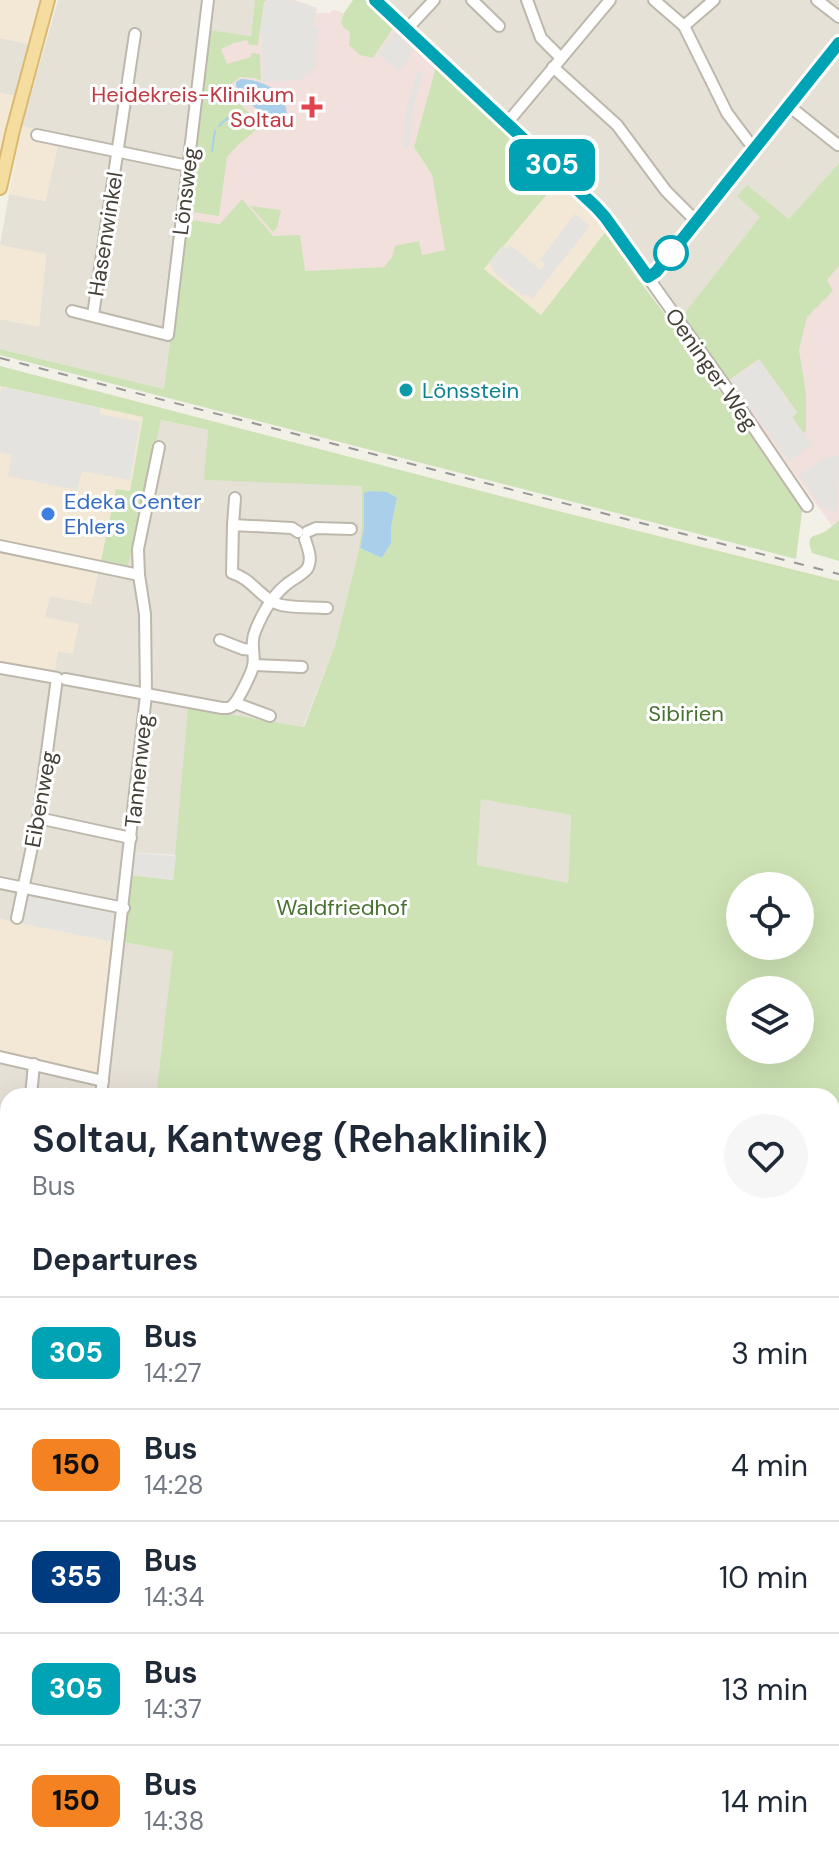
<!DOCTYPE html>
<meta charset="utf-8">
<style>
:root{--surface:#fff;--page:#f6f6f7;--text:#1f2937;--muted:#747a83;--line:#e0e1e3}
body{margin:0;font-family:"DM Sans",sans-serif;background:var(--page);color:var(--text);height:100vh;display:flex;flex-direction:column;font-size:30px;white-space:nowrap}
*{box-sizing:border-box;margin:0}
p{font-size:26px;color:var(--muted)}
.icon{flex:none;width:44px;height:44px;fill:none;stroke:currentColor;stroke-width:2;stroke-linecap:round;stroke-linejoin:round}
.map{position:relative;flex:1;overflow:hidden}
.drawer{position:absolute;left:0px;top:1088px;width:840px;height:786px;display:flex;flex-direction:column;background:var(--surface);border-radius:24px 24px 0 0;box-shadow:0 8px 32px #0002}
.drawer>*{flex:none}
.badge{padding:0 16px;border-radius:12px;font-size:28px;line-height:52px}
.controls{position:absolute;left:726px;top:872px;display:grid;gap:16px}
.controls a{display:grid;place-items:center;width:88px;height:88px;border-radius:50%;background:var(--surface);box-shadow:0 8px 32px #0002;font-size:40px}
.map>.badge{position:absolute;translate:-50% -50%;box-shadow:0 0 0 4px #fff}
h2{padding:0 32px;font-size:30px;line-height:72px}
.round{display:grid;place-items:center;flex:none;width:84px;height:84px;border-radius:42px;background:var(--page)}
.summary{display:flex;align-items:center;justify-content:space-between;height:136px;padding:0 32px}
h1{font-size:38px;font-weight:600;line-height:60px}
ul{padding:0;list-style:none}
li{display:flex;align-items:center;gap:24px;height:112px;padding:0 32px;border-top:2px solid var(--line)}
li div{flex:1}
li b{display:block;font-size:30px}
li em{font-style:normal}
li .badge{min-width:88px;font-weight:700;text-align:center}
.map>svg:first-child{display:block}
.residential{fill:#e6e1d7}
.commercial{fill:#f3e7d6}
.medical{fill:#f2e0dd}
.green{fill:#cee3b5;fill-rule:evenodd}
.parking{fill:#e4e3e0}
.water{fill:#aacfea}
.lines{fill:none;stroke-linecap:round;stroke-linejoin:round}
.stream{stroke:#aacfea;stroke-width:2}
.minor-casing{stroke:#bdb7ac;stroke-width:14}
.major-casing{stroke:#d9ba70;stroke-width:16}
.minor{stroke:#fff;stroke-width:10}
.major{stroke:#f5dd9f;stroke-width:12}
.rail{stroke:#979797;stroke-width:2;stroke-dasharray:10 10;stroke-linecap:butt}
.line-casing{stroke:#fff;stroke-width:18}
.line{stroke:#00a3b4;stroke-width:12}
.health-dot{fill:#e0444e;stroke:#fff;stroke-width:3}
.stop-dot{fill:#fff;stroke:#00a3b4;stroke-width:4}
.culture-dot{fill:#0f9aa8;stroke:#fff;stroke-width:3}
.shop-dot{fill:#3f7fe0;stroke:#fff;stroke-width:3}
.labels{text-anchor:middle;stroke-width:6;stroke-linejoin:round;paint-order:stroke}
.health-label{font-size:22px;fill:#be3a42;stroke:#fff;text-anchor:end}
.street-label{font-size:22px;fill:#454038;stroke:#fff}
.culture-label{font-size:22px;fill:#0d838f;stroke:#fff;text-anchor:start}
.shop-label{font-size:22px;fill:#366cbe;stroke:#fff;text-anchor:start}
.park-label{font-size:22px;fill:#487230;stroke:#fff}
</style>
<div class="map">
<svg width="839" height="1873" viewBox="0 0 839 1873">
<rect width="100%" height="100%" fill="#f3f0e8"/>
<g class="residential">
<polygon points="58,0 255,0 251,36 208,31 164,389 0,349 0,319 39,326 46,255 0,245 9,194 45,201 59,136 22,126"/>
<polygon points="381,0 839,0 839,163 789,220 747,185 761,217 683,315 613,216 559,164"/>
<polygon points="0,38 30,44 16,96 0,93"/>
<polygon points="160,420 208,430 205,480 362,485 362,527 358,553 335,645 303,727 189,707 176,855 126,852 121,903 28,885 19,923 0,919 0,665 54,675 58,651 45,617 50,596 91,604 101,560 128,566"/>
<polygon points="481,798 571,815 568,884 477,865"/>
<polygon points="123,942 174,951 156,1096 8,1096 8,1669 0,1674 0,1051 105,1077"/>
</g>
<g class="commercial">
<polygon points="0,0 42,0 30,44 0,38"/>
<polygon points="0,93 16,96 0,162"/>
<polygon points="22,126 60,136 46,201 9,194"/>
<polygon points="560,179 598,217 607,230 541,315 484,269"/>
<polygon points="0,245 46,254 39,327 0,319"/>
<polygon points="0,386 143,417 130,491 116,489 91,604 50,596 45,617 79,624 73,654 58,651 54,676 0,665"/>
<polygon points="0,919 118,943 101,1076 0,1051"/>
</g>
<g class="medical">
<polygon points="267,0 295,0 318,8 316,13 329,13 333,10 344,13 341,22 373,58 394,27 436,66 414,147 432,175 446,250 422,255 419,242 392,257 384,267 305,271 273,237 242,200 221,224 185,219 208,30 257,37 264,1"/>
<polygon points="839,266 839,520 832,526 728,381 759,358"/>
</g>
<g class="green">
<polygon points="255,0 267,0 264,2 258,45 249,45 247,40 234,43 221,49 227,64 251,57 251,53 260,54 261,81 255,78 240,77 225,89 250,114 253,128 256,130 239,144 227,157 219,216 186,211 208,30 251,36"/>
<polygon points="353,0 365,0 394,27 373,58 360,55 349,45 350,32 344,28 341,22 344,13"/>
<polygon points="436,66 560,179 484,269 541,315 607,230 642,284 690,348 689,350 717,390 719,390 801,505 802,512 796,559 0,355 0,349 164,389 185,219 220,224 242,199 273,236 300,235 305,271 384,267 392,257 395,246 419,241 422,255 445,250 432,175 414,147"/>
<polygon points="839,163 839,266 827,280 833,291 807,317 799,350 806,394 806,431 803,433 792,417 797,412 759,359 728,381 683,315 760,217 737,196 747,185 789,219"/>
<polygon points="250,206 281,210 277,228 273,232"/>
<path d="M0 366 554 510 839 581V1873H279V1866H832V1096H156L173 951 123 942 131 875 173 880 188 707 304 727 335 645 358 553 362 527V486L204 480 208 430 161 420 128 566 101 560 116 489 130 491 143 417 0 386ZM364 494 397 498 391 527V543L382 558 360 548 364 527ZM481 799 571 815 568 883 477 865ZM740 886H800V946H740ZM740 990H800V1050H740Z"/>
<path d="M839 520V561L812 553C807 538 809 537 822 533 828 530 834 525 839 520Z"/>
<polygon points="8,1669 8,1797 0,1799 0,1674"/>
</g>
<g class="parking">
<polygon points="271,0 292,0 316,8 314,26 319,28 315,52 316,69 311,70 308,74 301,75 305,79 263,82 262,37 260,34 265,2"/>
<polygon points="396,32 414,47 410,52 409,59 399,71 377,54"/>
<polygon points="418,70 423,72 413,108 409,147 404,148 403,135 407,107"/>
<polygon points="575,214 590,226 532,299 525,294 523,296 495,273 489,262 502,246 507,249 510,245 541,270 545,264 540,260"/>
<polygon points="759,360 797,413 792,417 812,445 789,461 731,381"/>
<polygon points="2,387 100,408 100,414 140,422 130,480 82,471 77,490 8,476 12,455 0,452 0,397"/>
<polygon points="835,456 839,456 838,512 822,507 799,475 825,458"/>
<polygon points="134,853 176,856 173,880 131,875"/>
<polygon points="28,884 121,903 118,943 19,923"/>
</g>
<g class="water">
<path d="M241 79C265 80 288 92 287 119L283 122C268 121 242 99 236 86V82Z"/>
<polygon points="370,491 387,492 397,498 391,527 391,543 382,558 360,548 364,527 364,493"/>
</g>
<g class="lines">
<g class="stream">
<polyline points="219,126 231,115"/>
<polyline points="212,151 215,131"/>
<polyline points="0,1683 8,1678"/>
</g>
<defs>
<g id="minor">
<polyline points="376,0 605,217 724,384 807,506"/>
<polyline points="472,0 499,26"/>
<polyline points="527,0 541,38 561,58"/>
<polyline points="654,0 684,26 727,113 748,141 755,147"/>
<polyline points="817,0 839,17"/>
<polyline points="684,26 714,0"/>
<polyline points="407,29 434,0"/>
<polyline points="553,67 617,125 666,191 696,221"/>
<polyline points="789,106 838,145"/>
<polyline points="507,123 610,0"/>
<polyline points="37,135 188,166"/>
<polyline points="648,277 656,272 839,43"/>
<polyline points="72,311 168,335 208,0"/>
<polyline points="93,315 135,34"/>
<polyline points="233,525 235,498"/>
<path d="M298 532 292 528 233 525 232 573C253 579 260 599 281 605 295 608 312 607 327 608"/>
<polyline points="307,532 316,528 351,529"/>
<polyline points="0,546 139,575"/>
<polyline points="220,640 243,649 252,650"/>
<polyline points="254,665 302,667"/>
<polyline points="0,668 57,678 38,818 17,918"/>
<path d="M65 679 222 708C228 708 229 709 234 704 238 700 252 673 253 666 256 654 249 644 256 629 263 612 273 595 287 584 293 579 302 575 307 569 313 559 308 549 305 539"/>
<polyline points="235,703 270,716"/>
<polyline points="38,818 131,838"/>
<polyline points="0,883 124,908"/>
<polyline points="0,1057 103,1081"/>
<polyline points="31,1096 34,1064"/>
<polyline points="101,1096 146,695 145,614 139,575 138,549 159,447"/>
<polyline points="0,1195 8,1197"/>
<polyline points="0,1275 8,1277"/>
<polyline points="0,1374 8,1376"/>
<polyline points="0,1458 8,1461"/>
<polyline points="0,1598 8,1593"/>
</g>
<polyline id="major" points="0,188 13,130 48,0"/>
</defs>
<use href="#minor" class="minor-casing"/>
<use href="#major" class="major-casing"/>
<use href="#minor" class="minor"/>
<use href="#major" class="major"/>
<polyline class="rail" points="0,358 839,574"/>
</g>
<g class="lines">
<defs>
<polyline id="line" points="375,0 596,207 605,217 648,277 656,272 839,43"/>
</defs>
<use href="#line" class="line-casing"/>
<use href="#line" class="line"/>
</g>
<path class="health-dot" d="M308 95h8v8h8v8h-8v8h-8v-8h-8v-8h8z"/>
<circle class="stop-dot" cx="671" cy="253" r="16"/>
<circle class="culture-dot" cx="406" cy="390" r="8"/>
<circle class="shop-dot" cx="48" cy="514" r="8"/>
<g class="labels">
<g class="health-label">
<text x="294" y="102">Heidekreis-Klinikum<tspan x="294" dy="25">Soltau</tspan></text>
</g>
<g class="street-label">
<text transform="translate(185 191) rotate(-83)" y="8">Lönsweg</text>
<text transform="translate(105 234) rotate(-81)" y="8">Hasenwinkel</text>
<text transform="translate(712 369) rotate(55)" y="8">Oeninger Weg</text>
<text transform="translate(138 771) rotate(-84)" y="8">Tannenweg</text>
<text transform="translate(40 799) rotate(-80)" y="8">Eibenweg</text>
</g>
<g class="culture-label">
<text x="422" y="398">Lönsstein</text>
</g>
<g class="shop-label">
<text x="64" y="509">Edeka Center<tspan x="64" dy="25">Ehlers</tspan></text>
</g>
<g class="park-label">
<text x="686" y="721">Sibirien</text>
<text x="342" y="915">Waldfriedhof</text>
</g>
</g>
</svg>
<div class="controls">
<a><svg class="icon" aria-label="locate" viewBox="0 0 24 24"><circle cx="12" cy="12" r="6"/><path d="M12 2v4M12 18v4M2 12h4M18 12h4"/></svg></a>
<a><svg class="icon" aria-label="layers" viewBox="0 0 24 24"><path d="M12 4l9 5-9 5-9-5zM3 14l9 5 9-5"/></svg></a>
</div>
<b class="badge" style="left:552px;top:165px;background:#00a3b4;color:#fff">305</b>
<section class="drawer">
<div class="summary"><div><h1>Soltau, Kantweg (Rehaklinik)</h1><p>Bus</p></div><a class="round"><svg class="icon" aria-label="heart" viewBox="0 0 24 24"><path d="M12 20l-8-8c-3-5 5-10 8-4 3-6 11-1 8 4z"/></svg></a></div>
<h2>Departures</h2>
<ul>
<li><span class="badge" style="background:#00a3b4;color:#fff">305</span><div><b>Bus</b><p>14:27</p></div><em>3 min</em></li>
<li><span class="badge" style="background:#f58220;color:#111">150</span><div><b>Bus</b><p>14:28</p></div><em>4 min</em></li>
<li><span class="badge" style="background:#003b80;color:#fff">355</span><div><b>Bus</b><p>14:34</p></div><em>10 min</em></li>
<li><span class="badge" style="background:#00a3b4;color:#fff">305</span><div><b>Bus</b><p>14:37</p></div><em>13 min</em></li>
<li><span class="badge" style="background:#f58220;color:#111">150</span><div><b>Bus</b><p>14:38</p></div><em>14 min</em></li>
</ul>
</section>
</div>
